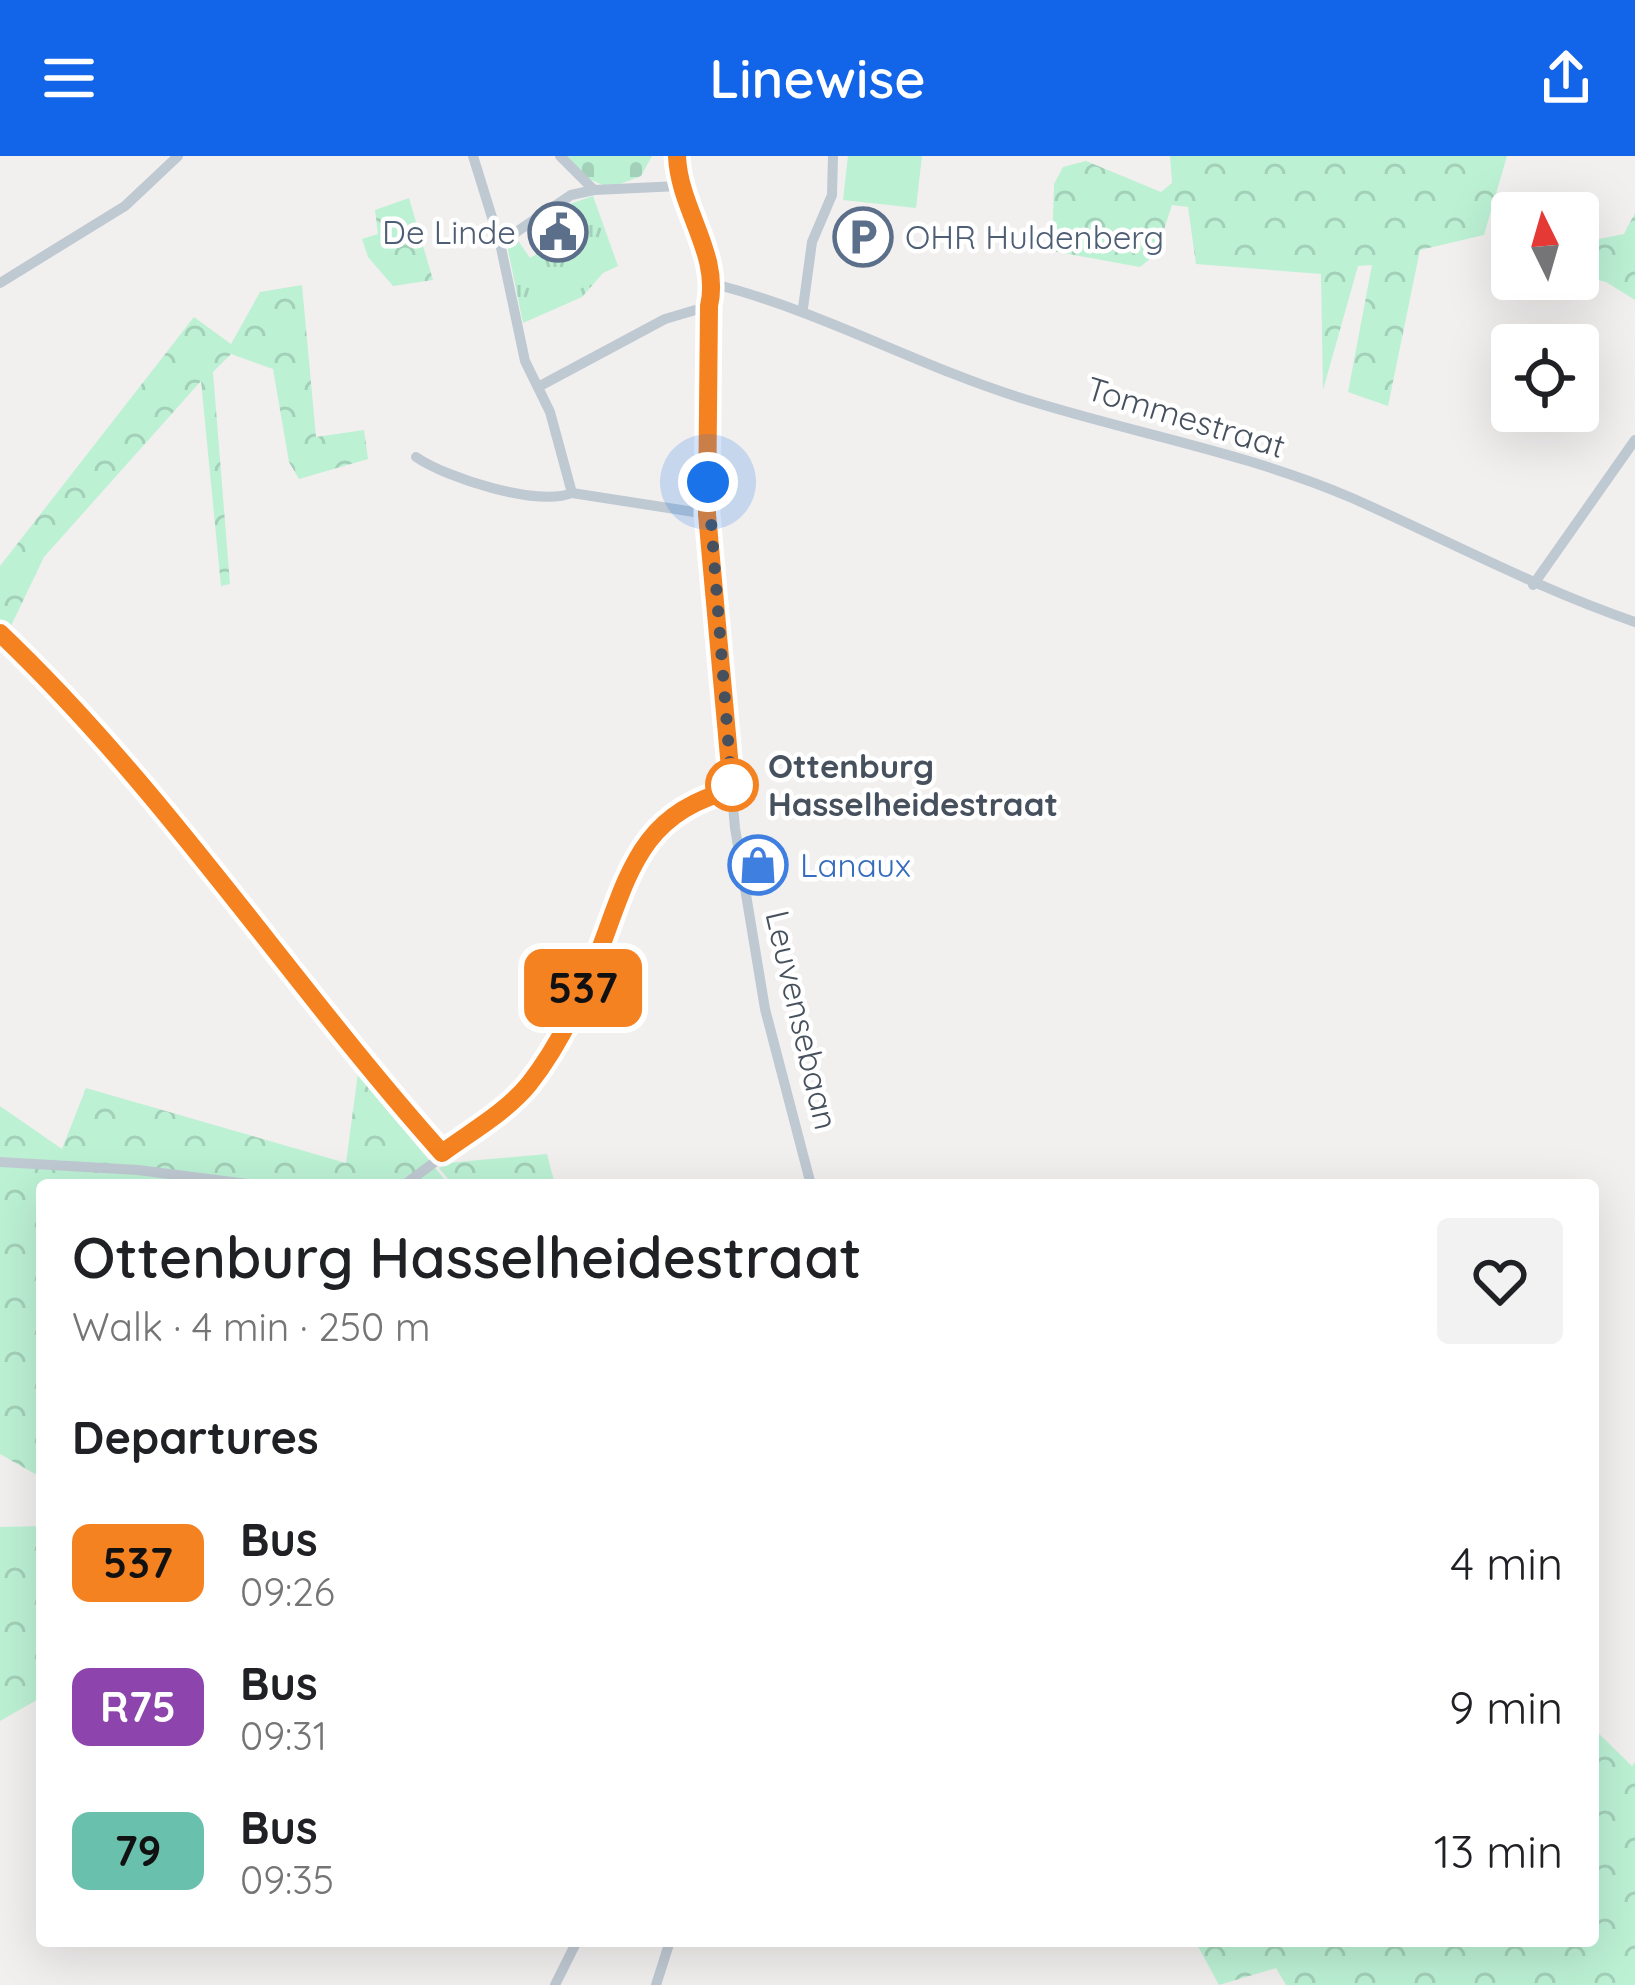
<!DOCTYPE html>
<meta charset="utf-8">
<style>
:root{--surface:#fff;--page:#f2f2f2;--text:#202124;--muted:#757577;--accent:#1264e9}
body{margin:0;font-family:Quicksand,sans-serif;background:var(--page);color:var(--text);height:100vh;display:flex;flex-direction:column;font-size:45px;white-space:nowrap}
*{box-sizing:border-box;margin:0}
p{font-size:39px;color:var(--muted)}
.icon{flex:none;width:66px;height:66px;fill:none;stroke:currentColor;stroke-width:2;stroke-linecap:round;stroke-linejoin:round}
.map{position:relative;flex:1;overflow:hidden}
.drawer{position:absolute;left:36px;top:1023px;width:1563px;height:768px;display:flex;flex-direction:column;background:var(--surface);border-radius:12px;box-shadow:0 12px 48px #0002}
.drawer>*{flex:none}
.badge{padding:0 24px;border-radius:18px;font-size:42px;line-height:78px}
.needle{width:78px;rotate:355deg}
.fabs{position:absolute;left:1491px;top:36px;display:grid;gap:24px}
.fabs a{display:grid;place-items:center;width:108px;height:108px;border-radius:12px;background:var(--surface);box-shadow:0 12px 48px #0002;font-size:60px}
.you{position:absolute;width:60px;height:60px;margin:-30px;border:9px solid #fff;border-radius:50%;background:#1a73e8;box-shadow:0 0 0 18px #1a73e833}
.map>.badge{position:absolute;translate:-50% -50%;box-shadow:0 0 0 6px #fff}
h2{padding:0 36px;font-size:45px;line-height:108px}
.round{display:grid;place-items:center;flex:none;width:126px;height:126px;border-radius:12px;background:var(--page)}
.head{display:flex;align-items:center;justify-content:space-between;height:204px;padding:0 36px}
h1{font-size:57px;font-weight:600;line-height:90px}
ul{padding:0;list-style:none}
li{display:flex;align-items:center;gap:36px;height:144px;padding:0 36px}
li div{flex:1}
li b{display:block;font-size:45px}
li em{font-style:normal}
li .badge{min-width:132px;font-weight:700;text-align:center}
header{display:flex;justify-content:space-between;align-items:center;height:156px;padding:0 36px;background:var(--accent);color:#fff;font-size:54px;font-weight:600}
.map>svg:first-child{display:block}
.grass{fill:#bcf1d4}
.forest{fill:url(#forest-crowns)}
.cemetery{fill:url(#cemetery-stones)}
.park{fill:url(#park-tufts)}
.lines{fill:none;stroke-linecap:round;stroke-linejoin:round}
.minor{stroke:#bfc9d2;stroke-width:10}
.line-casing{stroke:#fff;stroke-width:27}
.line{stroke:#f58220;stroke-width:18}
.walk{stroke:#47515e;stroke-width:12;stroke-dasharray:0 21.6}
.stop-dot{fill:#fff;stroke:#f58220;stroke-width:6}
.labels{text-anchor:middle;stroke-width:9;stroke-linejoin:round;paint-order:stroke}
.service-label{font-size:33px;fill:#4e5e75;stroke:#fff;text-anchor:end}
.street-label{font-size:33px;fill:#47515e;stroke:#fff}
.stop-label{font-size:33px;font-weight:bold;fill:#47515e;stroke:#fff;text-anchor:start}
.shop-label{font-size:33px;fill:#366cbe;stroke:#fff;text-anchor:start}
</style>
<header><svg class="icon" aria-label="menu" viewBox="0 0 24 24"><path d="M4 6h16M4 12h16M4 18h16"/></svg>Linewise<svg class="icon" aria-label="share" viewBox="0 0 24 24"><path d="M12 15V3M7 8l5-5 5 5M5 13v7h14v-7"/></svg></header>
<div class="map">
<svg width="1635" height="1829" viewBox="0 0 1635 1829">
<defs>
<pattern id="forest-crowns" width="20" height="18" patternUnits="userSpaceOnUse" patternTransform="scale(3)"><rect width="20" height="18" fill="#bcf1d4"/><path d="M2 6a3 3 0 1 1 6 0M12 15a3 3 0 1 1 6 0" fill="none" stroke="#a3d0b8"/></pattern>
<pattern id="cemetery-stones" width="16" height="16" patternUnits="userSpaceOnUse" patternTransform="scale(3)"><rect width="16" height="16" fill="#bcf1d4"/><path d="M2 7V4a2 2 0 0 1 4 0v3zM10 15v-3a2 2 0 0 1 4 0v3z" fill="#a3d0b8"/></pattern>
<pattern id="park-tufts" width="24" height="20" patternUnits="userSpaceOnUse" patternTransform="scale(3)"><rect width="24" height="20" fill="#bcf1d4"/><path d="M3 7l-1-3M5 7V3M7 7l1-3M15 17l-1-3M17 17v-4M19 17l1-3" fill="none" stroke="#a3d0b8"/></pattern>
</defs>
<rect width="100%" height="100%" fill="#f2efef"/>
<polygon class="grass" points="848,0 922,0 916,52 843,44"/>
<g class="forest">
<polygon points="1170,0 1507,0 1484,79 1420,94 1388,250 1348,236 1372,109 1358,110 1323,234 1321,118 1196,108 1188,51 1172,49 1156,98 1140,111 1052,95 1054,28 1063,11 1086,5 1161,36 1172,27"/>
<polygon points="409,42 433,124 393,130 368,101 362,83 378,78 375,54"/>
<polygon points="1635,57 1635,144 1606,126 1578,119 1578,87 1624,78"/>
<polygon points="302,129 316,281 364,274 368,303 299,323 289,306 273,213 231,198 213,216 230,428 221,430 201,225 44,401 8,476 0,469 0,410 194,161 231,188 260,136"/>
<polygon points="358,917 449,1029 42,1029 42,1322 0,1298 0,950 62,993 86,932 346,1007"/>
<polygon points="547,998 555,1029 453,1029 439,1012 447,1007"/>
<polygon points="42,1370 42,1541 0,1565 0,1371"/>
<polygon points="1593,1572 1632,1610 1635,1606 1635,1829 1286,1829 1276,1812 1219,1829 1195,1785 1593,1785"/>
</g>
<polygon class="cemetery" points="566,0 652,0 641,20 609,32 583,20"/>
<polygon class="park" points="593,40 618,110 603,117 582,141 523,167 507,89 517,83 530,102 551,89 555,92 580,74 570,48"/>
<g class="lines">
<g class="minor">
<polyline points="473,0 500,87 525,205 550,256 572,337 707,358"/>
<polyline points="560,0 594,34 679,30"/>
<polyline points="677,0 682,41 714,120 707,358 735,672 765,853 811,1029"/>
<polyline points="500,87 571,39 594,34"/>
<polyline points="0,127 125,50 178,0"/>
<path d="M714 128C821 155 916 209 1021 242 1131 277 1245 296 1352 342 1447 384 1536 432 1635 466"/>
<polyline points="803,152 812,86 832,39 833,0"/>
<polyline points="538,231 665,163 709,150"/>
<path d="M416 301C446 322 538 351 572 337"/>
<polyline points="1533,429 1635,284"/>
<path d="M0 477C166 633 290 828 442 997"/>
<polyline points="0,1006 138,1014 256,1029"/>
<polyline points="404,1029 487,967 529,928 572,858 626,715 645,688 705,640 732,634"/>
<polyline points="555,1829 577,1785"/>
<polyline points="656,1829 670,1785"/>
</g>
</g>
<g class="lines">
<defs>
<path id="line" d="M0 477C165 634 291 828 442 997 472 975 505 957 529 928 559 890 582 841 599 796 628 720 640 656 732 634L707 358 709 150C721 98 679 53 677 0"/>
</defs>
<use href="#line" class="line-casing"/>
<use href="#line" class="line"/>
<polyline class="walk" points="708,326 732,634 732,629"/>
</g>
<defs>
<symbol id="civic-ring" viewBox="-11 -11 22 22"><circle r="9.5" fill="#fff" stroke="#5c6f8a" stroke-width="1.5"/><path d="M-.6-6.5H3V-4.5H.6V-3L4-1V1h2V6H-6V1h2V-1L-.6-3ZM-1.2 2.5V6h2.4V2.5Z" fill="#5c6f8a"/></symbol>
<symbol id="parking-ring" viewBox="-11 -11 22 22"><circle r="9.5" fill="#fff" stroke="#5c6f8a" stroke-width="1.5"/><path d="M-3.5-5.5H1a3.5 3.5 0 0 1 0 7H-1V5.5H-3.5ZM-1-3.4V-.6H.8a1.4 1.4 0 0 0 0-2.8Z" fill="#5c6f8a"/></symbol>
<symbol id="shop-ring" viewBox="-11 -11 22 22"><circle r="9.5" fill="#fff" stroke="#3f7fe0" stroke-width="1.5"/><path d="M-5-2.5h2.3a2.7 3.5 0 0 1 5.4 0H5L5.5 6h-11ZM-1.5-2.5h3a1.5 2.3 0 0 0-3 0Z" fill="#3f7fe0"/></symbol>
</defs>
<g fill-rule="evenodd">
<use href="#civic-ring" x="525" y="43" width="66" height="66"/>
<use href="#parking-ring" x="830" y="48" width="66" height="66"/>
<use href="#shop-ring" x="725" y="676" width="66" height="66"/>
</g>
<circle class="stop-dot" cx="732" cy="629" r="24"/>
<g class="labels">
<g class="service-label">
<text x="516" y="88">De Linde</text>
<text x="905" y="93" text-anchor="start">OHR Huldenberg</text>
</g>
<g class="street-label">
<text transform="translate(1186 261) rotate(17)" y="12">Tommestraat</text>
<text transform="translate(802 864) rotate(77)" y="12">Leuvensebaan</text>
</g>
<g class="stop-label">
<text x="768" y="622">Ottenburg<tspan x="768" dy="38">Hasselheidestraat</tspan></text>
</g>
<g class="shop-label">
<text x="800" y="721">Lanaux</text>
</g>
</g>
</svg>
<div class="fabs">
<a><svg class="needle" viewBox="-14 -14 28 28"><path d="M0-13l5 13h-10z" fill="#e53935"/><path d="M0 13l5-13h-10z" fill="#757577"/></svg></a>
<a><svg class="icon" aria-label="locate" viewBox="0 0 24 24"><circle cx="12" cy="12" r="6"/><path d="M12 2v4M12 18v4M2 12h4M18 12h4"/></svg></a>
</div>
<div class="you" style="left:708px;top:326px"></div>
<b class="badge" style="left:583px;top:832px;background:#f58220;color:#111">537</b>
<section class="drawer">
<div class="head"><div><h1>Ottenburg Hasselheidestraat</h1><p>Walk · 4 min · 250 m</p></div><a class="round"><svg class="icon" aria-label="heart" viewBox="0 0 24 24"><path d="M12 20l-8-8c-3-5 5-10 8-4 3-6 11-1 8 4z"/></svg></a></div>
<h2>Departures</h2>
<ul>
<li><span class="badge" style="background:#f58220;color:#111">537</span><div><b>Bus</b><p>09:26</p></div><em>4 min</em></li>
<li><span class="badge" style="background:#8e44ad;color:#fff">R75</span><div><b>Bus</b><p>09:31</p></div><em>9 min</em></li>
<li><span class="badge" style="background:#69c0ac;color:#111">79</span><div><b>Bus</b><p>09:35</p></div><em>13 min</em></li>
</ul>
</section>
</div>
